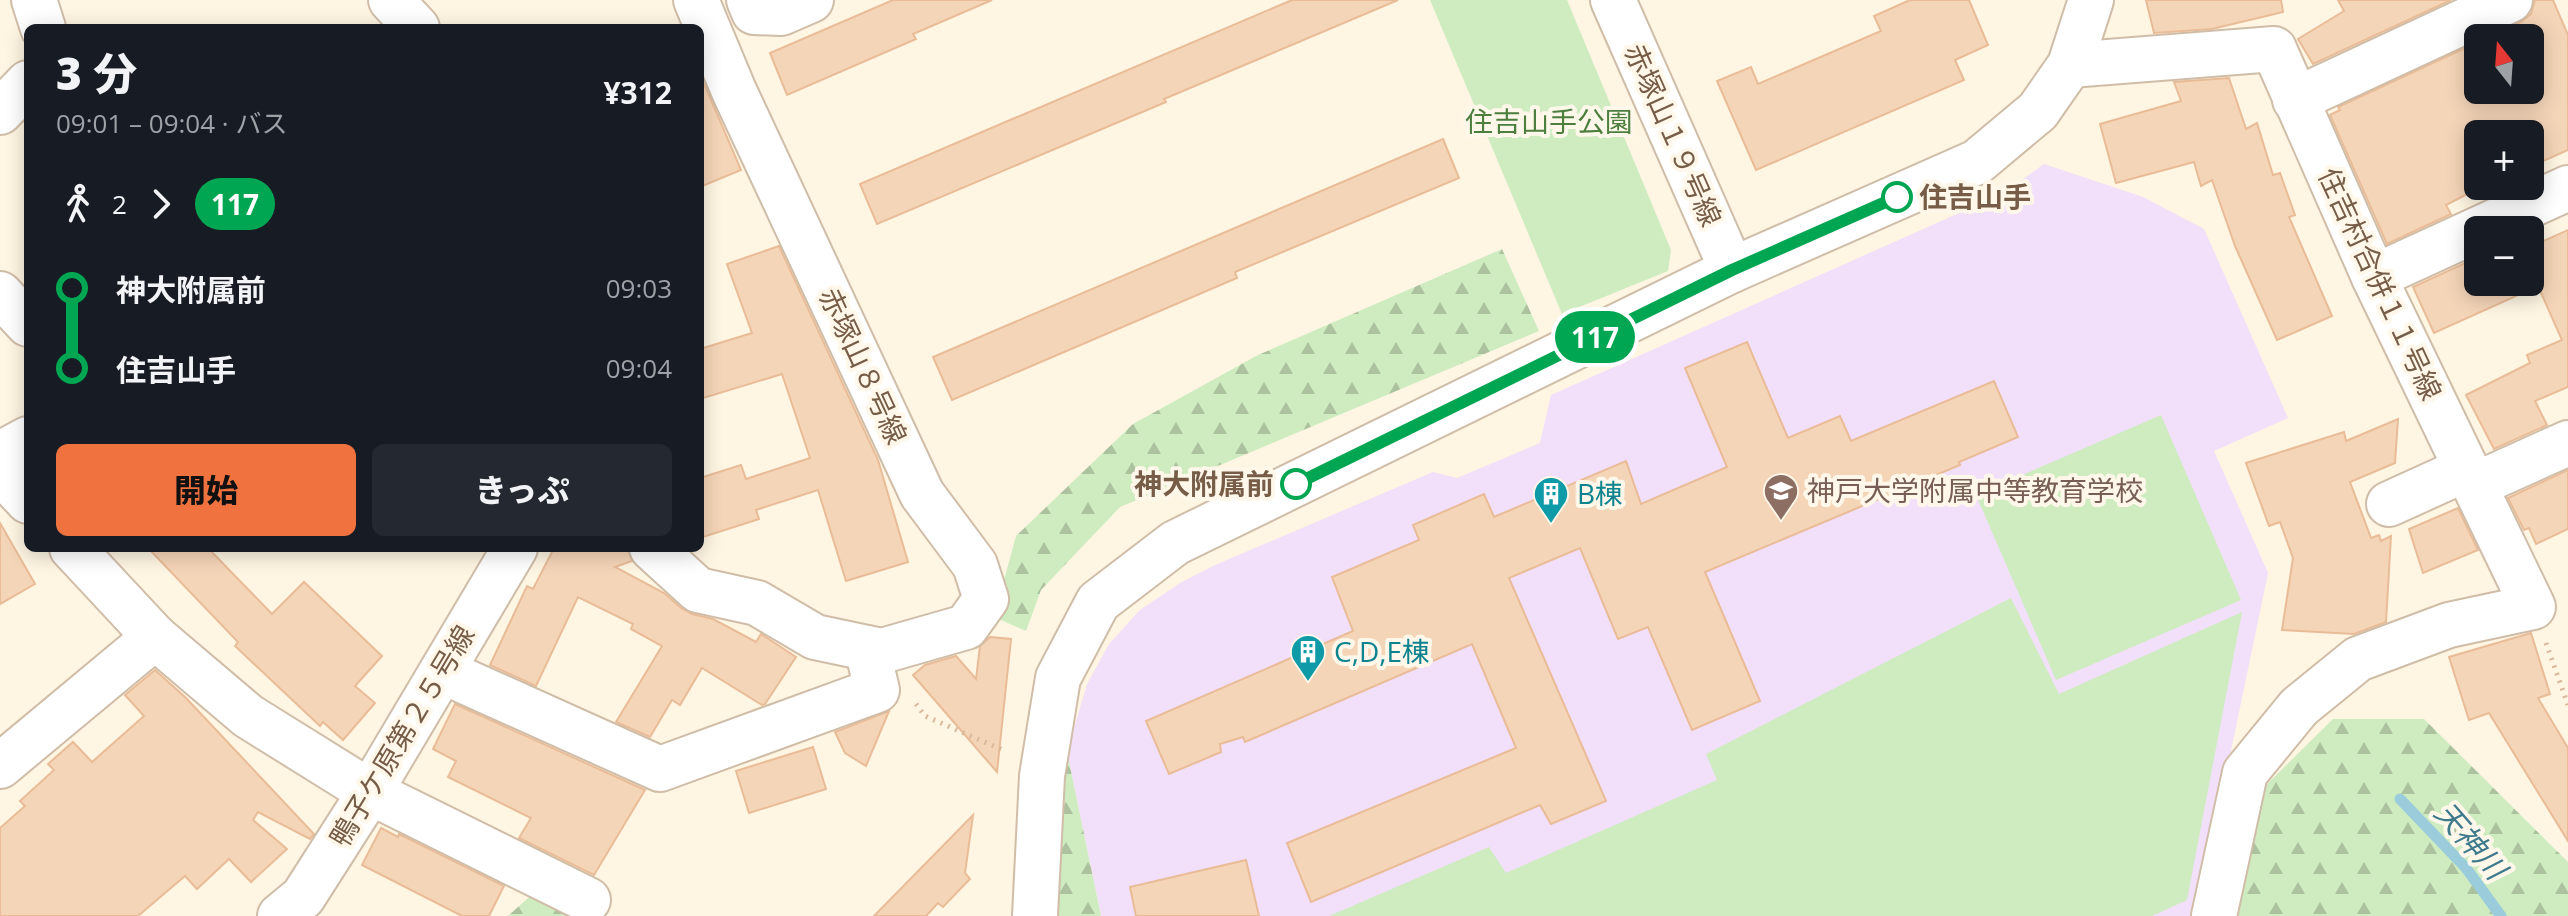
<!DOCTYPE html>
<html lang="ja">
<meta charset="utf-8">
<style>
:root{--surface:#171b24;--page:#242831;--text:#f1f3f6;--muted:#9ea1a6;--accent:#f0733f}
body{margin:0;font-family:"Open Sans","Noto Sans JP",sans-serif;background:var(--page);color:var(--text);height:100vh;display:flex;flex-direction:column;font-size:30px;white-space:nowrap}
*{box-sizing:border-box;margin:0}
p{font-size:26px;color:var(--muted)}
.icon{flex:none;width:44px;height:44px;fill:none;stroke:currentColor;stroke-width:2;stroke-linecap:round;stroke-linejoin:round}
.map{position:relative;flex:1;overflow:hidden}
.sheet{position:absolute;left:24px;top:24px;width:680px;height:528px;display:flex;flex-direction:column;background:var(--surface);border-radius:12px;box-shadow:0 4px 20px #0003}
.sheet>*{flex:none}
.badge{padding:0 16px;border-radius:26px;font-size:28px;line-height:52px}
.needle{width:52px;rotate:343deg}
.fabs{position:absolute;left:2464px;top:24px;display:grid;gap:16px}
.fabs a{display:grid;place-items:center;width:80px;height:80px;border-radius:12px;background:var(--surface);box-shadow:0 4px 20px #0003;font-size:40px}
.map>.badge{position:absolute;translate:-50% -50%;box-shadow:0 0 0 4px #fff}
.legs{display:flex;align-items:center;gap:12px;height:88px;padding:0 32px;font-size:26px}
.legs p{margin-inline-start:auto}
.headline{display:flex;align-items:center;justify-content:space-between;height:136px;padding:0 32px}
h1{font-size:44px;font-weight:800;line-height:60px}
.action{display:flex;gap:16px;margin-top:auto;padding:16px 32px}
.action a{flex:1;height:92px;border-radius:12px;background:var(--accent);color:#111;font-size:32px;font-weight:800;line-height:92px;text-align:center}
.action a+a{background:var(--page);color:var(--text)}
ul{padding:0 32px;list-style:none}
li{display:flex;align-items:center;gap:28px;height:80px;font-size:30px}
li i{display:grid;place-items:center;width:12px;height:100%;margin:0 10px;background:currentColor}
li i::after{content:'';width:20px;height:20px;margin:-10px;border:6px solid;border-radius:50%;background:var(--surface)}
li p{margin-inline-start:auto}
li:first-child i{background:linear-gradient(#0000 50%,currentColor 0)}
li:last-child i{background:linear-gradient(currentColor 50%,#0000 0)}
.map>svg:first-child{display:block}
.education{fill:#f2dffa}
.forest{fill:url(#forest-firs)}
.park{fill:#ceecc0}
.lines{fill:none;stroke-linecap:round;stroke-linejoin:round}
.stream{stroke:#9bccdb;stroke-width:11}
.building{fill:#f5d5b8;stroke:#e9bc97;stroke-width:2}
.minor-casing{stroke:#d0bda8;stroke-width:48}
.path{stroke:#dab89b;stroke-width:5;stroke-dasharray:2 6;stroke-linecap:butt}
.minor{stroke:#fff;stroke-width:44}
.line-1-casing{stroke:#fff;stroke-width:18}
.line-1{stroke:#00a651;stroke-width:12}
.stop-1-dot{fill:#fff;stroke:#00a651;stroke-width:4}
.labels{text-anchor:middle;stroke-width:8;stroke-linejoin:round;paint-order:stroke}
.park-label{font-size:28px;fill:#4c7e3e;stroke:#fff8ea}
.street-label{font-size:28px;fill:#775c47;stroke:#fff8ea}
.stop-label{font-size:28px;font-weight:bold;fill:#775c47;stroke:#fff8ea;text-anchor:start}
.education-label{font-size:28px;fill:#785e54;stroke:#fff8ea;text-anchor:start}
.culture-label{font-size:28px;fill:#0d838f;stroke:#fff8ea;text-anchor:start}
.water-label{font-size:30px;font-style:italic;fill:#3f7a8c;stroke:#fff8ea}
</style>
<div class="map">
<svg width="2568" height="916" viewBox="0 0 2568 916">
<defs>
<pattern id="forest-firs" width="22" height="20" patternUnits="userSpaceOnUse" patternTransform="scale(2)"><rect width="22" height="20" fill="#ceecc0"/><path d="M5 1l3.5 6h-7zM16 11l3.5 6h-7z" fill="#acc29e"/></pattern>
</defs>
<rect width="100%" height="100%" fill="#fef5e2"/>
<polygon class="education" points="2044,164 2143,197 2204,229 2288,418 2214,451 2268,573 2197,914 2193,916 1101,916 1067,752 1087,684 1109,644 1140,610 1180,583 1213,566 1433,472 1457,478 1540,443 1551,395 2004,193"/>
<g class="forest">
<polygon points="1502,249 1539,331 1120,507 1041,590 1026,631 994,617 1016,536 1133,424 1258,355"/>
<polygon points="2333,719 2424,719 2568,862 2568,916 2227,916 2260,791"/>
<polygon points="1067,752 1101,916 1058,916"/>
<polygon points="538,889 567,916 508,916"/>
</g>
<g class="park">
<polygon points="1430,0 1567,0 1671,250 1668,271 1562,314"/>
<polygon points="2161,415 2241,600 2056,680 1976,495"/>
<polygon points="2011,598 2059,694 2242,612 2187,900 2152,916 1329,916 1489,847 1506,873 1717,780 1706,754"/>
</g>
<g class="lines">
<polyline class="stream" points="2400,799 2466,868 2501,916"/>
</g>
<g class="building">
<polygon points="893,0 992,0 913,34 916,39 787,95 770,53"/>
<polygon points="1292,0 1398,0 1164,99 1166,102 877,224 860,184"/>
<polygon points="1910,0 1969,0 1988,45 1955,60 1964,80 1756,170 1717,81 1751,67 1758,84 1881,31 1874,16"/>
<polygon points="2146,0 2281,0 2283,12 2212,29 2154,33"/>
<polygon points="2338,0 2451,0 2313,64 2298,39 2344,11"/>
<polygon points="2535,0 2553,0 2568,35 2568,150 2530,167 2530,134 2478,134 2478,186 2483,186 2446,205 2451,214 2387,244 2330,115 2340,110 2338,107 2478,42 2478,90 2530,90 2530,38 2488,38 2521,22 2531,14"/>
<polygon points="700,74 741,170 700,187"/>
<polygon points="2229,78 2246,129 2257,123 2273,175 2280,173 2295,215 2289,217 2332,316 2277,340 2235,246 2212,180 2201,186 2194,162 2116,183 2100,124 2181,101 2174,82"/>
<polygon points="1443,139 1459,178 1235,272 1237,278 952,400 933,357"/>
<polygon points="2568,230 2568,387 2535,401 2547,425 2494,449 2466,395 2530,363 2527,355 2562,340 2538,286 2434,333 2413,287 2474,259 2478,267 2478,282 2530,282 2530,247"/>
<polygon points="779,246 878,460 908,562 846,581 818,490 756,510 759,519 700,538 700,478 741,465 746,479 810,458 782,374 700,399 700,349 752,333 727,264"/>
<polygon points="1747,342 1788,438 1840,416 1851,441 1994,381 2018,437 1959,462 1960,465 1705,572 1760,701 1692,730 1648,627 1618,639 1580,548 1509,578 1606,801 1551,824 1540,805 1311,902 1287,843 1516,748 1472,644 1245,742 1243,737 1220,744 1221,752 1169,774 1146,721 1353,631 1332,577 1419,540 1413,525 1484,494 1494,517 1626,461 1641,504 1727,467 1685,368"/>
<polygon points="2398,419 2395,463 2350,482 2371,538 2379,535 2381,541 2391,536 2386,622 2354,634 2282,630 2293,558 2280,522 2269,526 2246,463 2344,432 2346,441"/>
<polygon points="2568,470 2568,529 2536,544 2529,528 2524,530 2508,498"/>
<polygon points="2458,508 2478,550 2423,573 2409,529"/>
<polygon points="0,523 35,584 0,604"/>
<polygon points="148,548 208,548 272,614 304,582 382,656 355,686 375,703 343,740 323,722 320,726 235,646 238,642"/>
<polygon points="554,548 628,548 632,561 615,567 664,593 681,608 692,614 713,619 756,642 761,634 796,657 765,704 762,705 702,668 680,705 672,700 650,737 616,722 662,646 631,629 633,624 578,597 536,686 490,665 527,586 533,589"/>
<polygon points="2531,633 2550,694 2538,698 2568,748 2568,841 2489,713 2469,720 2449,657"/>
<polygon points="990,637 1011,639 997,772 913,675 925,665 956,656 976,679 980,646"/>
<polygon points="155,670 186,698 314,834 310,839 258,812 253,820 287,849 251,882 229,859 197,889 185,876 138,916 0,916 0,828 25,806 20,801 54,770 48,764 73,742 92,762 144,716 125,695"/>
<polygon points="455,704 645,790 594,875 519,838 531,818 448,777 456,761 433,749"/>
<polygon points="889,711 866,766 845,753 835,732"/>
<polygon points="813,747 826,789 749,813 736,771"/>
<polygon points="973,815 965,873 970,879 943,907 938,903 926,916 874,916"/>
<polygon points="381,828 398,837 399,834 504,886 489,916 462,916 362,865"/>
<polygon points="1246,860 1259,916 1136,916 1130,887"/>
</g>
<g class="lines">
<defs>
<g id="minor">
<polyline points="34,0 43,28"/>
<polyline points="391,0 417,28"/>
<polyline points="696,0 734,91 922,494 975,565 986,599 966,627 882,651 867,648"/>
<polyline points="749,0 754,12 781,13 811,0"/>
<polyline points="1613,0 1732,270"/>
<polyline points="2070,65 2274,49 2374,277 2533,607 2449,625 2358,659 2299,707 2245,773 2214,916"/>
<polyline points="2295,100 2510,0"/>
<polyline points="0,112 28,83"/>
<polyline points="2374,277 2568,188"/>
<polyline points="0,294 28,324"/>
<polyline points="0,454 28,439"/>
<polyline points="0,471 28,501"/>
<polyline points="2475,485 2568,443"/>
<polyline points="2389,504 2466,469"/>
<polyline points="72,548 155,637 248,716 370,792 588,900"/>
<polyline points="442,671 660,769 877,690 867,648 815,637 757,603 698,590 652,548"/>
<polyline points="0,766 155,637"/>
<polyline points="280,916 303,897 370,792 515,548"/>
<polyline points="1035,916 1042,776 1058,678 1098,602 1175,543 1732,270 1977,162 2038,111 2070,65 2091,0"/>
</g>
</defs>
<use href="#minor" class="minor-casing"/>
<g class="path">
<polyline points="2546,643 2568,705"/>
<polyline points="916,704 925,716 1005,751"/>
</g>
<use href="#minor" class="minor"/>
</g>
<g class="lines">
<defs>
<polyline id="line-1" points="1296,484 1732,270 1897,197"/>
</defs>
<use href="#line-1" class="line-1-casing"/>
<use href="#line-1" class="line-1"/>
</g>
<defs>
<symbol id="school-pin" viewBox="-11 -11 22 30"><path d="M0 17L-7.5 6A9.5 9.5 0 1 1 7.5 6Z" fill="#8d6e63" stroke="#fff8ea"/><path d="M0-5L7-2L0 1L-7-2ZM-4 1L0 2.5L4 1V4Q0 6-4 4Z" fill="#fff"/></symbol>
<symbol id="building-pin" viewBox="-11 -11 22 30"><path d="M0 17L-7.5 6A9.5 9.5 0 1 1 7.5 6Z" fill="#0f9aa8" stroke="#fff8ea"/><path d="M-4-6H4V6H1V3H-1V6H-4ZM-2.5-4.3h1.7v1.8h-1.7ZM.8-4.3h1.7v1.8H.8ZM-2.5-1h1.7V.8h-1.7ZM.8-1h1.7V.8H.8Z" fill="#fff"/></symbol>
</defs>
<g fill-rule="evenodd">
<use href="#school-pin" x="1761" y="471" width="40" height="54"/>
<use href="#building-pin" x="1531" y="474" width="40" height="54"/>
<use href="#building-pin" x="1288" y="632" width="40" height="54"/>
</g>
<g class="stop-1-dot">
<circle cx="1897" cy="197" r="14"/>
<circle cx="1296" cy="484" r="14"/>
</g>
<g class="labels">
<g class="park-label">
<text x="1549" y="132">住吉山手公園</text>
</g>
<g class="street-label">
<text transform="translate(1673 135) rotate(66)" y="10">赤塚山１９号線</text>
<text transform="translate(2380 284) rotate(65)" y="10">住吉村合併１１号線</text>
<text transform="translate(863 366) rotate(65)" y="10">赤塚山８号線</text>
<text transform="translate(402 736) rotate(-59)" y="10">鴨子ケ原第２５号線</text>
</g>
<g class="stop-label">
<text x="1919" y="207">住吉山手</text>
<text x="1274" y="494" text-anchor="end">神大附属前</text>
</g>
<g class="education-label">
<text x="1807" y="501">神戸大学附属中等教育学校</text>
</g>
<g class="culture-label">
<text x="1577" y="504">B棟</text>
<text x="1334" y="662">C,D,E棟</text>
</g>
<g class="water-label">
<text transform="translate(2470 841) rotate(49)" y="10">天神川</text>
</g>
</g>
</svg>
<div class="fabs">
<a><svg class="needle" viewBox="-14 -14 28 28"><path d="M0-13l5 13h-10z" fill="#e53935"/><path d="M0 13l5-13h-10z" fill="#9ea1a6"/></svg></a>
<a>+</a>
<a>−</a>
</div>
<b class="badge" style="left:1595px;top:337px;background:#00a651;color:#fff">117</b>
<section class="sheet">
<div class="headline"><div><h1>3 分</h1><p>09:01 – 09:04 · バス</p></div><b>¥312</b></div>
<div class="legs"><svg class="icon" aria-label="walk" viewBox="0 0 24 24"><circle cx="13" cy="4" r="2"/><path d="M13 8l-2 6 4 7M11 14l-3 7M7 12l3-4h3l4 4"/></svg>2<svg class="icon" aria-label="forward" viewBox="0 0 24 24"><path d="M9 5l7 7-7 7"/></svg><b class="badge" style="background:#00a651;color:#fff">117</b></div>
<ul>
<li><i style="color:#00a651"></i><b>神大附属前</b><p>09:03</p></li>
<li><i style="color:#00a651"></i><b>住吉山手</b><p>09:04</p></li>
</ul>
<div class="action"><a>開始</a><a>きっぷ</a></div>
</section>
</div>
